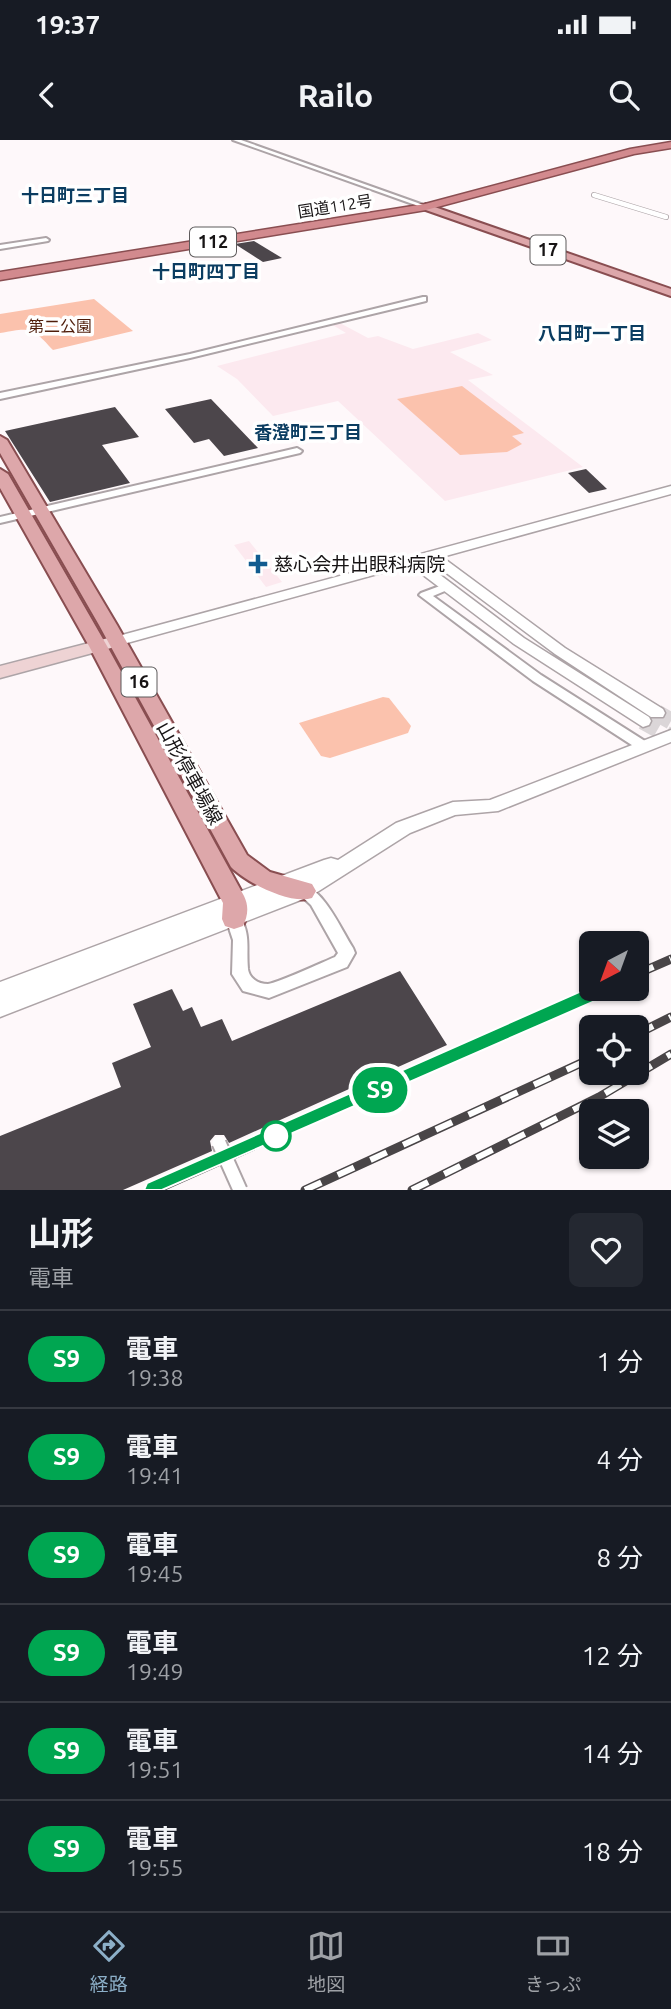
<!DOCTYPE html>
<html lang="ja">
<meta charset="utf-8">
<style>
:root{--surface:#171b24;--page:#242831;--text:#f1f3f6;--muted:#9ea1a6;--line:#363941;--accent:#8cafc8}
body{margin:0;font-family:Ubuntu,"Noto Sans JP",sans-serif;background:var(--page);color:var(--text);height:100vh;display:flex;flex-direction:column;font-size:26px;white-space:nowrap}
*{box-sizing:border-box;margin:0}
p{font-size:23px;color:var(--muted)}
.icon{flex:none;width:38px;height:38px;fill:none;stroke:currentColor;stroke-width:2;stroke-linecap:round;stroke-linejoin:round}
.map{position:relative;height:1050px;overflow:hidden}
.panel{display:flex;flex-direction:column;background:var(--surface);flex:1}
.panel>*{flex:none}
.badge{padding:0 14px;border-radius:23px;font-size:24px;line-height:46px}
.needle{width:46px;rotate:221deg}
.buttons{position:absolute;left:579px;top:791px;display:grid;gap:14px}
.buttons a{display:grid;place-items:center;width:70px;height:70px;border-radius:10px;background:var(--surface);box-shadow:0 2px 5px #0004;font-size:35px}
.map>.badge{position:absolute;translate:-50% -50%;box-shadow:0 0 0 4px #fff}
.round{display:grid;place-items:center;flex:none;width:74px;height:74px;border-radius:10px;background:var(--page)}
.summary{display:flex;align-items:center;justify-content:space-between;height:119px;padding:0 28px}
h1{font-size:33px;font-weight:700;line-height:52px}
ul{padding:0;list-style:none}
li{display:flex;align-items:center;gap:21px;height:98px;padding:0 28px;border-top:2px solid var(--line)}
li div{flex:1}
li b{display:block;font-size:26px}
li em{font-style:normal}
li .badge{min-width:77px;font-weight:700;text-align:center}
.status{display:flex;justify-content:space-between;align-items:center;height:49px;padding:0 35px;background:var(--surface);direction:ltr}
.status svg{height:19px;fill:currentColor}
header{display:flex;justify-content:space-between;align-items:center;height:91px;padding:0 28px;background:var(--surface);font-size:32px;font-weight:700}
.menu{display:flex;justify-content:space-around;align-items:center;height:98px;border-top:2px solid var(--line);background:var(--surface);font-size:19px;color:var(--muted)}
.menu a{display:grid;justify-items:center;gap:4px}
.menu .selected{color:var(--accent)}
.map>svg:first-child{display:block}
.built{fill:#fce9ef}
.green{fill:#fbc2ad}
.building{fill:#4c464b}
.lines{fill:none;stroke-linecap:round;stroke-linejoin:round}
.tertiary-tunnel{stroke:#dbd6d8;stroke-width:17;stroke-dasharray:17 9;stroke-linecap:butt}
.pedestrian-casing{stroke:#ada4a7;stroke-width:6}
.minor-casing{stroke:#ada4a7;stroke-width:4}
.tertiary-casing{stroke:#ada4a7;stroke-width:3}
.secondary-casing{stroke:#ada4a7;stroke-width:3}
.primary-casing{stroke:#894e51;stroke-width:4}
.trunk-casing{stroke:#894e51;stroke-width:3}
.pedestrian{stroke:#fff;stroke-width:4.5}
.minor{fill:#fff;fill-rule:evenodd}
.tertiary{fill:#fff;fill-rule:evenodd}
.secondary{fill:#eed3d4;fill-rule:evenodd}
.primary{fill:#dda7aa;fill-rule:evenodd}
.trunk{fill:#d28a8e;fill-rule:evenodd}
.rail-casing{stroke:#494547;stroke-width:9}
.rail{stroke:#fff;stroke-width:6;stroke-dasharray:18;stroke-linecap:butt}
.pedestrian-bridge-casing{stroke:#ada4a7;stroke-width:17;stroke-linecap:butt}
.pedestrian-bridge{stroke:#fff;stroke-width:13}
.line{fill:#00a651;stroke:#fff;stroke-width:2}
.poi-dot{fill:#115c90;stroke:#fff;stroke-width:2.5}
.stop-dot{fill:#fff;stroke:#00a651;stroke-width:3.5}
.labels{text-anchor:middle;stroke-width:7;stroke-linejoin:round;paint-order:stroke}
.far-street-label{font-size:16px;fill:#171415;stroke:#fff}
.far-park-label{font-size:16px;fill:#4f1d0a;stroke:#fff}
.far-neighbourhood-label{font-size:18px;font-weight:bold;fill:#0b3d61;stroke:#fff}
.shield{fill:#fff;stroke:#5d5a5b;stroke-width:2}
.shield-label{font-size:18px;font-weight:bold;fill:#171415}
.poi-label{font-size:19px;fill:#171415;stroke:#fff;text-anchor:start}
.street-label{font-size:19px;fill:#171415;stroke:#fff}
</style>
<div class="status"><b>19:37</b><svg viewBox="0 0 49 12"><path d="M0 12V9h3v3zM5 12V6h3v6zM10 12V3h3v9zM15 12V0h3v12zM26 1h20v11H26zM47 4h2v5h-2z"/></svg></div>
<header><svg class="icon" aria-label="back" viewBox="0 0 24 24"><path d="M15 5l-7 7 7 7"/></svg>Railo<svg class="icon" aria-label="search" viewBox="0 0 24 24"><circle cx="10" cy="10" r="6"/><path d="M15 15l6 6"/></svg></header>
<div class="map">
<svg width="671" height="1050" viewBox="0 0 671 1050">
<rect width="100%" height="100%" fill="#fef8fa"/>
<g class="built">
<polygon points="338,182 368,198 378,196 413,209 478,193 492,200 450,212 493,235 468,240 583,327 445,361 338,261 273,276 237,239 217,226 346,193 331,184"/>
<polygon points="249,401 282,442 266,447 234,405"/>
</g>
<g class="green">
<path d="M94 159 133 191 53 210C32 187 31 187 0 193V174Z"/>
<polygon points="462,246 524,293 512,296 522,304 507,312 460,315 397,259"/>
<polygon points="383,557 389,558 411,586 408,593 330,618 321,616 299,583"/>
</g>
<g class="building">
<polygon points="254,101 282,118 263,122 235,104"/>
<polygon points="211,259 258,308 224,316 209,299 194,303 165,269"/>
<polygon points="115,267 139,297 102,305 130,343 50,362 5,291"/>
<polygon points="586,329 607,349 589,353 568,333"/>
<polygon points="400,831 447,905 229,1003 224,995 215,995 210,1001 212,1011 123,1050 0,1050 0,996 121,947 112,923 151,907 133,864 172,849 183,871 192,867 201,887 222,879 232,901"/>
</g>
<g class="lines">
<g class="tertiary-tunnel">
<polyline points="657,573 671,581"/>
<polyline points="643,581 671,597"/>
</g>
<defs>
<polyline id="pedestrian" points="594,55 666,77"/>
<g id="minor">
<polygon points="233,0 241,0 429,67 424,68"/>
<polygon points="46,98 49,100 48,101 0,109 0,105"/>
<polygon points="423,157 426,157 426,161 190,218 0,259 0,253 190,214"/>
<polygon points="297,308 302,311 300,313 0,383 0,377"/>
<polygon points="448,443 454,446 452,448 433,456 541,535 648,603 650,606 648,609 638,609 533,541 419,455 421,453"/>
<path d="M304 745C325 752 341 789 353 808L355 813 347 827 269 858 243 851 232 834 233 800 226 779 228 775 234 773 240 775C251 798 246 805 248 829 249 838 258 844 268 844 278 843 323 822 335 817L338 813 311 765 296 751 299 747Z"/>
</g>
<g id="tertiary">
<polygon points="671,346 671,354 442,417 565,508 663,569 665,573 663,577 651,577 555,514 429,420 423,422 524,498 649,577 651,581 649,585 643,587 514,504 410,425 116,506 108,501 111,498"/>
<polygon points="671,590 671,602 498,671 455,675 410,693 311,756 0,877 0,842 324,720 331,718 338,720 396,683 453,662 490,660"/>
</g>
<polygon id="secondary" points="116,496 125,501 122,505 0,538 0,526"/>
<g id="primary">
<polygon points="426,64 671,149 671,156 423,69 421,67"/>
<path d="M0 296 7 300 117 485 247 715 270 732 312 744 316 751 312 758C291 765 247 743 231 727L99 485 0 313Z"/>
<path d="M0 329 8 334 107 506 244 756C249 766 248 776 243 786L234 789 225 786 222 779 223 763 89 506 0 348Z"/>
</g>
<polygon id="trunk" points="671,2 671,8 634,14 426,70 0,140 0,132 425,64 630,9"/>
</defs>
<use href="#pedestrian" class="pedestrian-casing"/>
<use href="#minor" class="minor-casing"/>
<use href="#tertiary" class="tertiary-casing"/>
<use href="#secondary" class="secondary-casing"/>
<use href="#primary" class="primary-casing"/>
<use href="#trunk" class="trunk-casing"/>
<use href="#pedestrian" class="pedestrian"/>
<use href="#minor" class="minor"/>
<use href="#tertiary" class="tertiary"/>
<use href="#secondary" class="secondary"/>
<use href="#primary" class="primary"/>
<use href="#trunk" class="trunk"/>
<defs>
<g id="rail">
<polyline points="637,834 671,819"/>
<polyline points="637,894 671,877"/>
<polyline points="155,1050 604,849"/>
<polyline points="305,1050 592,918"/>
<polyline points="412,1050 599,957 671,914"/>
</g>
</defs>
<use href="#rail" class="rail-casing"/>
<use href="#rail" class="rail"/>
<defs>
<polyline id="pedestrian-bridge" points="219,1003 240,1050"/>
</defs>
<use href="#pedestrian-bridge" class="pedestrian-bridge-casing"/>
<use href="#pedestrian-bridge" class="pedestrian-bridge"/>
</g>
<polygon class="line" points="604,841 611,843 613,849 611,854 162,1050 144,1050 147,1043"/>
<path class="poi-dot" d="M254.5 413.5h7v7h7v7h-7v7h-7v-7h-7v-7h7z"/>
<circle class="stop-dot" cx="276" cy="996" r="14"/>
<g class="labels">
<g class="far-street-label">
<text transform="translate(335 66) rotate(-9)" y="6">国道112号</text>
</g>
<g class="far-park-label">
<text x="60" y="192">第二公園</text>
</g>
<g class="far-neighbourhood-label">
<text x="75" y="62">十日町三丁目</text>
<text x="206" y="138">十日町四丁目</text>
<text x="592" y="200">八日町一丁目</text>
<text x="308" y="299">香澄町三丁目</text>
</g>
<g class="shield">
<rect x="190" y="87.5" width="46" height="29" rx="5"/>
<rect x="530.5" y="95.5" width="35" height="29" rx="5"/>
<rect x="121.5" y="527.5" width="35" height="29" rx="5"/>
</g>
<g class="shield-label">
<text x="213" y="108">112</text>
<text x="548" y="116">17</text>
<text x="139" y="548">16</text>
</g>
<g class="poi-label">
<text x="274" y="431">慈心会井出眼科病院</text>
</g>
<g class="street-label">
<text transform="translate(190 633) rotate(61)" y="7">山形停車場線</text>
</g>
</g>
</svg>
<div class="buttons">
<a><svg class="needle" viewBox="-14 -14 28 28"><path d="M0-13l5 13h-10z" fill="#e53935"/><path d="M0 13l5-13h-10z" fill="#9ea1a6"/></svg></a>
<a><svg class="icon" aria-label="locate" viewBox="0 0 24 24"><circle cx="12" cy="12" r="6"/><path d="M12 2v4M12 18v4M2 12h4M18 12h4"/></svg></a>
<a><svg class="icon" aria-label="layers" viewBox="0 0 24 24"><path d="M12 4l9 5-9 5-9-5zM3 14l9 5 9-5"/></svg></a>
</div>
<b class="badge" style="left:380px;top:950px;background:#00a651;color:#fff">S9</b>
</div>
<section class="panel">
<div class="summary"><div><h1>山形</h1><p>電車</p></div><a class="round"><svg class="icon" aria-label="heart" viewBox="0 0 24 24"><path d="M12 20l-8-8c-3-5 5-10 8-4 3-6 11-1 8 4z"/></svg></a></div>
<ul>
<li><span class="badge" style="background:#00a651;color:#fff">S9</span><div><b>電車</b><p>19:38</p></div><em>1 分</em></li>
<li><span class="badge" style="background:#00a651;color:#fff">S9</span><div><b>電車</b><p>19:41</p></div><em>4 分</em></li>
<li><span class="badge" style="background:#00a651;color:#fff">S9</span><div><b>電車</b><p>19:45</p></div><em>8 分</em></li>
<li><span class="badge" style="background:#00a651;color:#fff">S9</span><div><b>電車</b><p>19:49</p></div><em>12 分</em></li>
<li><span class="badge" style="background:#00a651;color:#fff">S9</span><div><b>電車</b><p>19:51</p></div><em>14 分</em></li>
<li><span class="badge" style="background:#00a651;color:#fff">S9</span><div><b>電車</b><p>19:55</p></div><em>18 分</em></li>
</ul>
</section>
<nav class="menu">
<a class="selected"><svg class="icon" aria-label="directions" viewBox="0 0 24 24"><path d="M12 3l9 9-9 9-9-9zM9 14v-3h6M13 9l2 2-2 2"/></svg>経路</a>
<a><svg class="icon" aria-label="map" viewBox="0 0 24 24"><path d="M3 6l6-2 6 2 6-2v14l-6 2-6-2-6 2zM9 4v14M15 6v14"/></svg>地図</a>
<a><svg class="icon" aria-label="tickets" viewBox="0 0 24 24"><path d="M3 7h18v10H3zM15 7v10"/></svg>きっぷ</a>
</nav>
